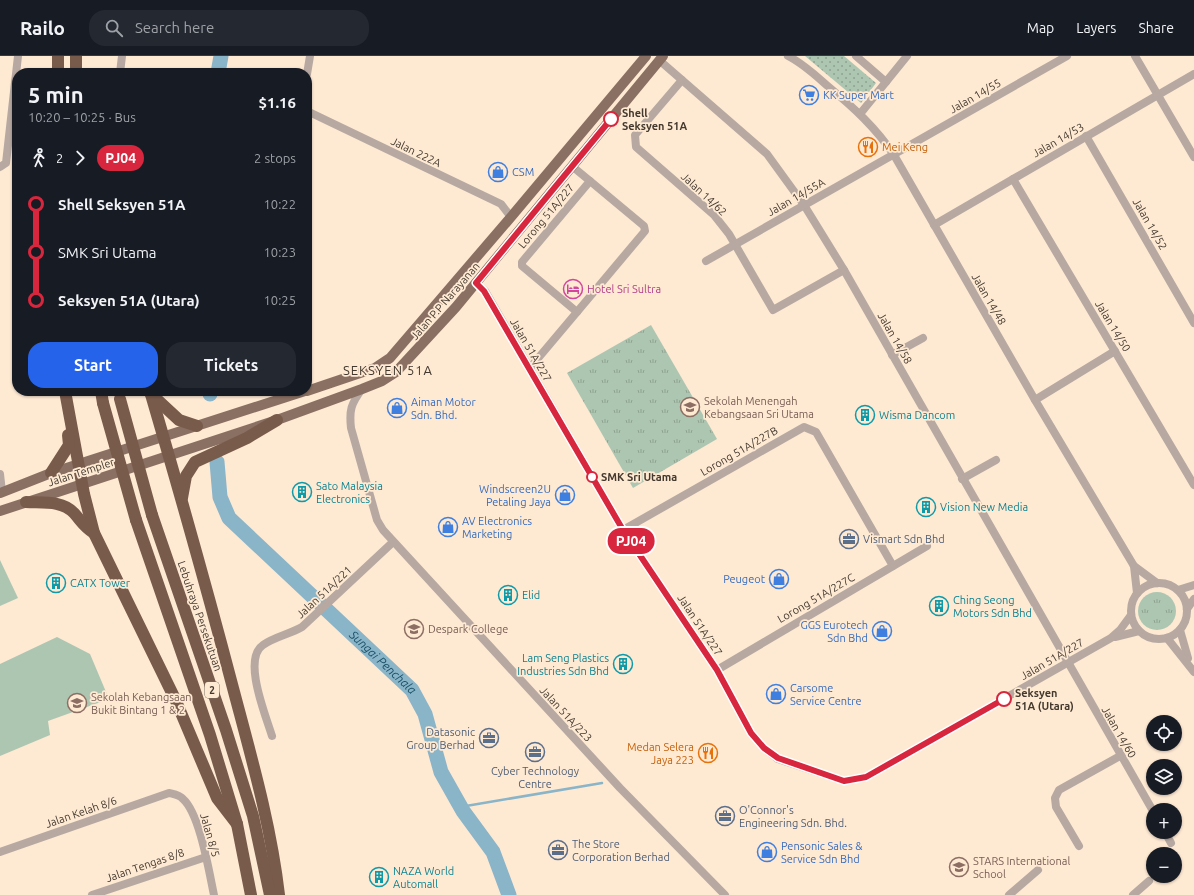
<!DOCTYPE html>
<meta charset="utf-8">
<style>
:root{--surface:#171b24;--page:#242831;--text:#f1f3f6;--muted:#9ea1a6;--line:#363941;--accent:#2563eb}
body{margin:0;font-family:Ubuntu,sans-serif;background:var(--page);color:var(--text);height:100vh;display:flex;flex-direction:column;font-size:15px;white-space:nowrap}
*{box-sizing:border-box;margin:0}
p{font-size:13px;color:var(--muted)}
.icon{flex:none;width:22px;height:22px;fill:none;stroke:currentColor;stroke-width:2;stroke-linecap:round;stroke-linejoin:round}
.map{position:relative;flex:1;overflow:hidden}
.drawer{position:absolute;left:12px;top:12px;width:300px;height:328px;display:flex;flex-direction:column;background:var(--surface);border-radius:16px;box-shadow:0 1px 3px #0004}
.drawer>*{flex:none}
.badge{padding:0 8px;border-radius:13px;font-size:14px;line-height:26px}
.controls{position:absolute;left:1146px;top:659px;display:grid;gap:8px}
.controls a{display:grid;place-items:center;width:36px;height:36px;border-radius:50%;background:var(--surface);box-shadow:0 1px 3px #0004;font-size:20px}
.map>.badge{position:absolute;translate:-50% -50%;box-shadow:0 0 0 2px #fff}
.legs{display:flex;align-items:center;gap:6px;height:44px;padding:0 16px;font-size:13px}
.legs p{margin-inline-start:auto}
.summary{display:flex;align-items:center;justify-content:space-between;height:68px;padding:0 16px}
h1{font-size:22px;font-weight:600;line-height:30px}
.action{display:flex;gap:8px;margin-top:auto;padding:8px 16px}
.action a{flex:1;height:46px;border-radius:16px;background:var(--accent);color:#fff;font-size:16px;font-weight:600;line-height:46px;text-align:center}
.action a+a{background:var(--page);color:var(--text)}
ul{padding:0 16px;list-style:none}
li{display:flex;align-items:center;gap:14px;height:48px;font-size:15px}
li i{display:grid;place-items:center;width:6px;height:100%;margin:0 5px;background:currentColor}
li i::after{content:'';width:10px;height:10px;margin:-5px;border:3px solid;border-radius:50%;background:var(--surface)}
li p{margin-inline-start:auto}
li:first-child i{background:linear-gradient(#0000 50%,currentColor 0)}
li:last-child i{background:linear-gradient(currentColor 50%,#0000 0)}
header{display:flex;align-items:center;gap:24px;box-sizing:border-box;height:56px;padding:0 20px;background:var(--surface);border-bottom:1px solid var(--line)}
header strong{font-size:19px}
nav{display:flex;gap:22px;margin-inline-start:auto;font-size:14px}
.search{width:280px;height:36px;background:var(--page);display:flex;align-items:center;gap:10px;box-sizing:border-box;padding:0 14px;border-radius:16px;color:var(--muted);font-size:15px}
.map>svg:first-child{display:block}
.grass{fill:url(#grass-tufts)}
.park{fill:url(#park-dots)}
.garden{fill:#adc6b1}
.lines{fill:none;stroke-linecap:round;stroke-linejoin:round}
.stream{stroke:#8ab4c8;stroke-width:2.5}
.river{stroke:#8ab4c8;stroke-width:15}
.minor{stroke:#b7a9a1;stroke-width:8}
.major{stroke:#8a7062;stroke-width:10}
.highway{stroke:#795b4b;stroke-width:12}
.highway-bridge{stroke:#795b4b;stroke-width:12}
.line-1-casing{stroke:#fff;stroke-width:9}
.line-1{stroke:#d7263d;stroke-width:6}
.stop-1-dot{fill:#fff;stroke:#d7263d;stroke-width:2}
.labels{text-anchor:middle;stroke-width:3.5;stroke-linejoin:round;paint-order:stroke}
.shield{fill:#fee9d3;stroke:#7b6e60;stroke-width:1}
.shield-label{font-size:10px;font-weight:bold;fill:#43392e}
.shop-label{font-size:11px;fill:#366cbe;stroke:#fee9d3;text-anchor:start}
.street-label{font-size:11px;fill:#43392e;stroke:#fee9d3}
.stop-label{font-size:11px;font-weight:bold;fill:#43392e;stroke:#fee9d3;text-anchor:start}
.food-label{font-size:11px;fill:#c56008;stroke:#fee9d3;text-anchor:start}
.hotel-label{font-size:11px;fill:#b23c85;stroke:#fee9d3;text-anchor:start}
.education-label{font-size:11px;fill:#785e54;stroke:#fee9d3;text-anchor:start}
.culture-label{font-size:11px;fill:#0d838f;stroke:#fee9d3;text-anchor:start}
.service-label{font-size:11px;fill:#4e5e75;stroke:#fee9d3;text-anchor:start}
.water-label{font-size:12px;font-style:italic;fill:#194f65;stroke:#fee9d3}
.quarter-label{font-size:13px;letter-spacing:1px;fill:#43392e;stroke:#fee9d3}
</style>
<header>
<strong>Railo</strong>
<div class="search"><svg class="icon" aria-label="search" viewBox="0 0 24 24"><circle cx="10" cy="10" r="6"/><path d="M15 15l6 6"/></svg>Search here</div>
<nav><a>Map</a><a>Layers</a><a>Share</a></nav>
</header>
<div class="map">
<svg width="1194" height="839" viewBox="0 0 1194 839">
<defs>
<pattern id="grass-tufts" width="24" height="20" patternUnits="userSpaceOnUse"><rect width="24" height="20" fill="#adc6b1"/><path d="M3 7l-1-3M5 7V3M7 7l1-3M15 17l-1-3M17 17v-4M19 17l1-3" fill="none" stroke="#8ea290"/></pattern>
<pattern id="park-dots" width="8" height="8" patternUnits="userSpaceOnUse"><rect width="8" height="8" fill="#adc6b1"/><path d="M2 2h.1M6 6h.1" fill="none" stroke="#8ea290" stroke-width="1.8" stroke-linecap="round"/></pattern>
</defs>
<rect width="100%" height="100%" fill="#fee9d3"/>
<g class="grass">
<polygon points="651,269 717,383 633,432 567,317"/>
<circle cx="1157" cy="555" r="19"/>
</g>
<polygon class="park" points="805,0 844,0 876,27 861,47"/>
<g class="garden">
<polygon points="0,504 18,542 0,550"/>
<polygon points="57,581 90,598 109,643 48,665 50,679 0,700 0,608"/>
</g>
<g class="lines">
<polyline class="stream" points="460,751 602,727"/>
<g class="river">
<polyline points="218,17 221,0"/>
<polyline points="210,335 210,338"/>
<path id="s1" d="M217 406 220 441 229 462 412 634 425 658 441 716 463 755 493 796 509 839"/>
</g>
<g class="minor">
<path d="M788 0C804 8 816 20 830 32 854 52 876 72 894 99L1035 344 1134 510 1137 537"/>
<polyline points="856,0 886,26"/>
<polyline points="1135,0 1194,101"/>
<polyline points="659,4 767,98 804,149 844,214 1153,755"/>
<polyline points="120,17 122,0"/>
<polyline points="307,18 310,0"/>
<polyline points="682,24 635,79 636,91 714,159 729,178 773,254 844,214"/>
<polyline points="307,55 501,148 511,161"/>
<polyline points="860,58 907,0"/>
<polyline points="1086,80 1194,267"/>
<polyline points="0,111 6,107 18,0"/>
<polyline points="573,111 590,125"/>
<polyline points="1013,123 1194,429"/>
<polygon points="590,125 644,170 645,175 577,256 522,210 522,206"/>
<polyline points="934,169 1194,18"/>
<polyline points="706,205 1067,0"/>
<polyline points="476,227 485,235 623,474 717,614 751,677 764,692 778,703 844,725 866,721 1111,582 1120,574 1131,559"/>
<polyline points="892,299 923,282"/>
<polyline points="529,313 577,256"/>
<path d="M362 333C351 348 349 354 351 372L377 464 383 474 620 732 725 839"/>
<polyline points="1035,344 1115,295"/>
<polyline points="0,418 2,436"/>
<polyline points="962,423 996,404"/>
<polyline points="623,474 804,371 816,376 893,510"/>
<polyline points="1134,510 1157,527"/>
<circle cx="1159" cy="555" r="28"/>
<polyline points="1178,534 1194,529"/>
<polyline points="1187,553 1194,543"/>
<polyline points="1180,574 1188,602"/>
<polyline points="1115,581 1139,575"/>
<polyline points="1167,582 1194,616"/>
<polyline points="717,614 927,490"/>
<path d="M272 680C266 660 242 603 263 589 274 581 290 578 302 571L393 486"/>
<polyline points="1165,776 1171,787"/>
<polyline points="1079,790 1056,751 1055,742 1059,734 1120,700"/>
<path d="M0 796 169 737C173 738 180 739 183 743 200 758 209 816 214 839"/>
<polyline points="92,839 206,801"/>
<polyline points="1009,839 1038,814"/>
<polyline points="1133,839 1149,825"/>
</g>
<g class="major">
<polyline points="307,335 375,312 390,302 511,161 646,0"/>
<polyline points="0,437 51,417 305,335"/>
<polyline points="0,455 277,364 362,333 382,325 396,316 456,251 663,0"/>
</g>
<g class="highway">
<polyline points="58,0 58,17"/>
<polyline points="76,0 76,17"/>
<polyline points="65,335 84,438 94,477 176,645 217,742 237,768"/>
<polyline points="101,335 103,347"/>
<path d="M150 335C179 434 207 533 233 632 251 700 271 769 279 839"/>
<polyline points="151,338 179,364 197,370"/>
<polyline points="51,417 69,389 68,379"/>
<polyline points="182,442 186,420 195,406 247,382 277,364"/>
<path d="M26 446C42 447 62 444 74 457 82 466 84 471 94 477"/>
<polyline points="152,459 226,674 253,760 270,839"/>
<polyline points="136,464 210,679 237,768 251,839"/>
</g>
<g class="highway-bridge">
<polyline points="120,343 152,459"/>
<polyline points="103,347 136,464"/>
</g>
</g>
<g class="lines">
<defs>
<polyline id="line-1" points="611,63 476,227 484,235 623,474 717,614 751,677 764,692 778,702 844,725 866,721 1004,643"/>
</defs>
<use href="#line-1" class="line-1-casing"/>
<use href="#line-1" class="line-1"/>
</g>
<defs>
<symbol id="supermarket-ring" viewBox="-11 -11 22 22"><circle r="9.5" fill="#fee9d3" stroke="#3f7fe0" stroke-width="1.5"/><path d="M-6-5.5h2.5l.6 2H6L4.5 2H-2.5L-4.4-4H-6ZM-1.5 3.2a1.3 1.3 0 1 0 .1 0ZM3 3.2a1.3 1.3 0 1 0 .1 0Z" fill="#3f7fe0"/></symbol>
<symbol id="restaurant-ring" viewBox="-11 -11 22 22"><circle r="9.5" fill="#fee9d3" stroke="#e8710a" stroke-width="1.5"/><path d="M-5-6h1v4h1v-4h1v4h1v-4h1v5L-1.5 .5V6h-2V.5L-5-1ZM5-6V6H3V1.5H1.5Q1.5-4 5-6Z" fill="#e8710a"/></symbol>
<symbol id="shop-ring" viewBox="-11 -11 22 22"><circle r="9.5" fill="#fee9d3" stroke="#3f7fe0" stroke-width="1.5"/><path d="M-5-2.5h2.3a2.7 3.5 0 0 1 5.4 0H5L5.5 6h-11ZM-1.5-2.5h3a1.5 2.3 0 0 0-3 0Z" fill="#3f7fe0"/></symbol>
<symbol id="hotel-ring" viewBox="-11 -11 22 22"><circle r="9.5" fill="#fee9d3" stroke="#d1479c" stroke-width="1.5"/><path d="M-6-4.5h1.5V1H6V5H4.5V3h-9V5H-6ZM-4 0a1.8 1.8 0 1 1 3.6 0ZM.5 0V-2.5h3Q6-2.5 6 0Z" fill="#d1479c"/></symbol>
<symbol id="school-ring" viewBox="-11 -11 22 22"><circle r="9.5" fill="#fee9d3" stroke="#8d6e63" stroke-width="1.5"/><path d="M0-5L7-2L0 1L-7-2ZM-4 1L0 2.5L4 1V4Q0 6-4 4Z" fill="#8d6e63"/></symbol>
<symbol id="building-ring" viewBox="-11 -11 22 22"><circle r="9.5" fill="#fee9d3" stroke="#0f9aa8" stroke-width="1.5"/><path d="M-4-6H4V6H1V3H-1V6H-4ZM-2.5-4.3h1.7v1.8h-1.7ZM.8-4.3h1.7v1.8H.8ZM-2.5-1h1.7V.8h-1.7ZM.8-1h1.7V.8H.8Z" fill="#0f9aa8"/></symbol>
<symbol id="office-ring" viewBox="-11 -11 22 22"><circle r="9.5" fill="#fee9d3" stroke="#5c6f8a" stroke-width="1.5"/><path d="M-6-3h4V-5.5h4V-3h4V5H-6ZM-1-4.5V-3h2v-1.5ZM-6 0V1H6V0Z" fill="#5c6f8a"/></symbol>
<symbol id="university-ring" viewBox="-11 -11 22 22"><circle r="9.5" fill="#fee9d3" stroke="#8d6e63" stroke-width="1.5"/><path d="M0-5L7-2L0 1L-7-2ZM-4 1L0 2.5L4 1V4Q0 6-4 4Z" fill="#8d6e63"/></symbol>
</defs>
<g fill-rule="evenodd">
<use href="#supermarket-ring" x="798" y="28" width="22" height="22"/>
<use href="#restaurant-ring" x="857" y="80" width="22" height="22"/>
<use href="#shop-ring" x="487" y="105" width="22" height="22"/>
<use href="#hotel-ring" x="562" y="222" width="22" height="22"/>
<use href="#school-ring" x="679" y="340" width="22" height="22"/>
<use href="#shop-ring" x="386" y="341" width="22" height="22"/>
<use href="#building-ring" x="854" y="348" width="22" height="22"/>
<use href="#building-ring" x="291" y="425" width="22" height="22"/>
<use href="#shop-ring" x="554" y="428" width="22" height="22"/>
<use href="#building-ring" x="915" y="440" width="22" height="22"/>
<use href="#shop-ring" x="437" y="460" width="22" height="22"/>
<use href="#office-ring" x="838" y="472" width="22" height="22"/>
<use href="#shop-ring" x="768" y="512" width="22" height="22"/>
<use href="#building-ring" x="45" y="516" width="22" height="22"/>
<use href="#building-ring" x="497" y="528" width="22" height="22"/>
<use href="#building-ring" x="928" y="539" width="22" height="22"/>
<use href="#university-ring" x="403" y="562" width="22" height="22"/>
<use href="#shop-ring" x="871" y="564" width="22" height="22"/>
<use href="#building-ring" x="612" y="597" width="22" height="22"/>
<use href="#shop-ring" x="765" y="627" width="22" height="22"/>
<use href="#school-ring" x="66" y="636" width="22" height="22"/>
<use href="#office-ring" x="478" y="671" width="22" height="22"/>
<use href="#office-ring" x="524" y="685" width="22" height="22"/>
<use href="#restaurant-ring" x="697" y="686" width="22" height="22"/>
<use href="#office-ring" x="714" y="749" width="22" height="22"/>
<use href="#office-ring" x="547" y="783" width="22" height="22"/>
<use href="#shop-ring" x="756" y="785" width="22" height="22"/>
<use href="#school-ring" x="948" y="800" width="22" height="22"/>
<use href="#building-ring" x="368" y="810" width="22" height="22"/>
</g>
<g class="stop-1-dot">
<circle cx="611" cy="63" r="7"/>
<circle cx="592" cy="421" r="5"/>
<circle cx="1004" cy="643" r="7"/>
</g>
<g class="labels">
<rect class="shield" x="205" y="626" width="14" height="16" rx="3"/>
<g class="shield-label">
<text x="212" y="638">2</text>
</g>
<g class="shop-label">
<text x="823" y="43">KK Super Mart</text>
<text x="512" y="120">CSM</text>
<text x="411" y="350">Aiman Motor<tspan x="411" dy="13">Sdn. Bhd.</tspan></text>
<text x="551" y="437" text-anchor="end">Windscreen2U<tspan x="551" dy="13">Petaling Jaya</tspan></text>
<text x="462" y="469">AV Electronics<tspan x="462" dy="13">Marketing</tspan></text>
<text x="765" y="527" text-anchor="end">Peugeot</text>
<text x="868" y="573" text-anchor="end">GGS Eurotech<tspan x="868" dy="13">Sdn Bhd</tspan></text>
<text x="790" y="636">Carsome<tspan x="790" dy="13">Service Centre</tspan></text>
<text x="781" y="794">Pensonic Sales &amp;<tspan x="781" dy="13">Service Sdn Bhd</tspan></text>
</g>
<g class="street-label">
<text transform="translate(975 40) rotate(-30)" y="4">Jalan 14/55</text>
<text transform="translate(1058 84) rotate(-30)" y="4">Jalan 14/53</text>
<text transform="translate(416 96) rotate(26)" y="4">Jalan 222A</text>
<text transform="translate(704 138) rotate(43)" y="4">Jalan 14/62</text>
<text transform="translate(796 141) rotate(-30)" y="4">Jalan 14/55A</text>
<text transform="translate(546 160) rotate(-50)" y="4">Lorong 51A/227</text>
<text transform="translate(1150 168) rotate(60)" y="4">Jalan 14/52</text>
<text transform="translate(989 243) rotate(60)" y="4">Jalan 14/48</text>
<text transform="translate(445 245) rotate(-49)" y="4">Jalan P.P Narayanan</text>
<text transform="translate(1113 270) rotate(59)" y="4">Jalan 14/50</text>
<text transform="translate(895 282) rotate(60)" y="4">Jalan 14/58</text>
<text transform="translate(531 294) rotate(60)" y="4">Jalan 51A/227</text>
<text transform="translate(739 395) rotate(-30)" y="4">Lorong 51A/227B</text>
<text transform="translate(81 416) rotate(-18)" y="4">Jalan Templer</text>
<text transform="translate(324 536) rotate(-43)" y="4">Jalan 51A/221</text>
<text transform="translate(816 542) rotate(-30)" y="4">Lorong 51A/227C</text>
<text transform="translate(200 560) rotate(71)" y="4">Lebuhraya Persekutuan</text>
<text transform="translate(700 569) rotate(56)" y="4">Jalan 51A/227</text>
<text transform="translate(1052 603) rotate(-30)" y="4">Jalan 51A/227</text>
<text transform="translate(566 658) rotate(47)" y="4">Jalan 51A/223</text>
<text transform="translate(1119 676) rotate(60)" y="4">Jalan 14/60</text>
<text transform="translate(81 756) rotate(-19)" y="4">Jalan Kelah 8/6</text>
<text transform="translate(210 779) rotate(74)" y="4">Jalan 8/5</text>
<text transform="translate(145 809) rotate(-19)" y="4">Jalan Tengas 8/8</text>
</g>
<g class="stop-label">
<text x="622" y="61">Shell<tspan x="622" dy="13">Seksyen 51A</tspan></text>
<text x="601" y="425">SMK Sri Utama</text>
<text x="1015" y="641">Seksyen<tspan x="1015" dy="13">51A (Utara)</tspan></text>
</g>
<g class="food-label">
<text x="882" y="95">Mei Keng</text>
<text x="694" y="695" text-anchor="end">Medan Selera<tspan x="694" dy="13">Jaya 223</tspan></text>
</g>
<g class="hotel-label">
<text x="587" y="237">Hotel Sri Sultra</text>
</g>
<g class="education-label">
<text x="704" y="349">Sekolah Menengah<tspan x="704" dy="13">Kebangsaan Sri Utama</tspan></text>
<text x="428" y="577">Despark College</text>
<text x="91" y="645">Sekolah Kebangsaan<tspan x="91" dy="13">Bukit Bintang 1 &amp; 2</tspan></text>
<text x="973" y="809">STARS International<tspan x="973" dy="13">School</tspan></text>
</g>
<g class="culture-label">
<text x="879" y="363">Wisma Dancom</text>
<text x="316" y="434">Sato Malaysia<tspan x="316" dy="13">Electronics</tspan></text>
<text x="940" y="455">Vision New Media</text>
<text x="70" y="531">CATX Tower</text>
<text x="522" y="543">Elid</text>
<text x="953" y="548">Ching Seong<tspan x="953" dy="13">Motors Sdn Bhd</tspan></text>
<text x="609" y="606" text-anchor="end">Lam Seng Plastics<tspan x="609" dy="13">Industries Sdn Bhd</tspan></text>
<text x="393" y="819">NAZA World<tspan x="393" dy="13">Automall</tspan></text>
</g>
<g class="service-label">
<text x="863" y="487">Vismart Sdn Bhd</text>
<text x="475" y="680" text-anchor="end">Datasonic<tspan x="475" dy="13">Group Berhad</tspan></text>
<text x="535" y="719" text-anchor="middle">Cyber Technology<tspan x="535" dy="13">Centre</tspan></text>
<text x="739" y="758">O'Connor's<tspan x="739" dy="13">Engineering Sdn. Bhd.</tspan></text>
<text x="572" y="792">The Store<tspan x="572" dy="13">Corporation Berhad</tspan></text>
</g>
<g class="water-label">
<text dy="4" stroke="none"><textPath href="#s1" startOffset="269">Sungai Penchala</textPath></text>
</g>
<g class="quarter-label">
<text x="388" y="319">SEKSYEN 51A</text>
</g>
</g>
</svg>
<div class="controls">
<a><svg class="icon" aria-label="locate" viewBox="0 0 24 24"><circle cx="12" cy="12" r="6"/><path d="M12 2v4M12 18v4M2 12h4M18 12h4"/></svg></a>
<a><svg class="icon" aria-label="layers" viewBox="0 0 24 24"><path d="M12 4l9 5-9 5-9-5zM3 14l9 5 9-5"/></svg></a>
<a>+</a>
<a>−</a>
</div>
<b class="badge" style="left:631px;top:485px;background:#d7263d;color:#fff">PJ04</b>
<section class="drawer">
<div class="summary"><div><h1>5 min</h1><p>10:20 – 10:25 · Bus</p></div><b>$1.16</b></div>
<div class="legs"><svg class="icon" aria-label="walk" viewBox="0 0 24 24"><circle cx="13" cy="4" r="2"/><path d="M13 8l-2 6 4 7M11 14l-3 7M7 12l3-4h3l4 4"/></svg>2<svg class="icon" aria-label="forward" viewBox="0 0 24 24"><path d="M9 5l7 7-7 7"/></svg><b class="badge" style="background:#d7263d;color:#fff">PJ04</b><p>2 stops</p></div>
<ul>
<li><i style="color:#d7263d"></i><b>Shell Seksyen 51A</b><p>10:22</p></li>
<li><i style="color:#d7263d"></i><span>SMK Sri Utama</span><p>10:23</p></li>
<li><i style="color:#d7263d"></i><b>Seksyen 51A (Utara)</b><p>10:25</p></li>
</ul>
<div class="action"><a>Start</a><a>Tickets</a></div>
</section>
</div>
